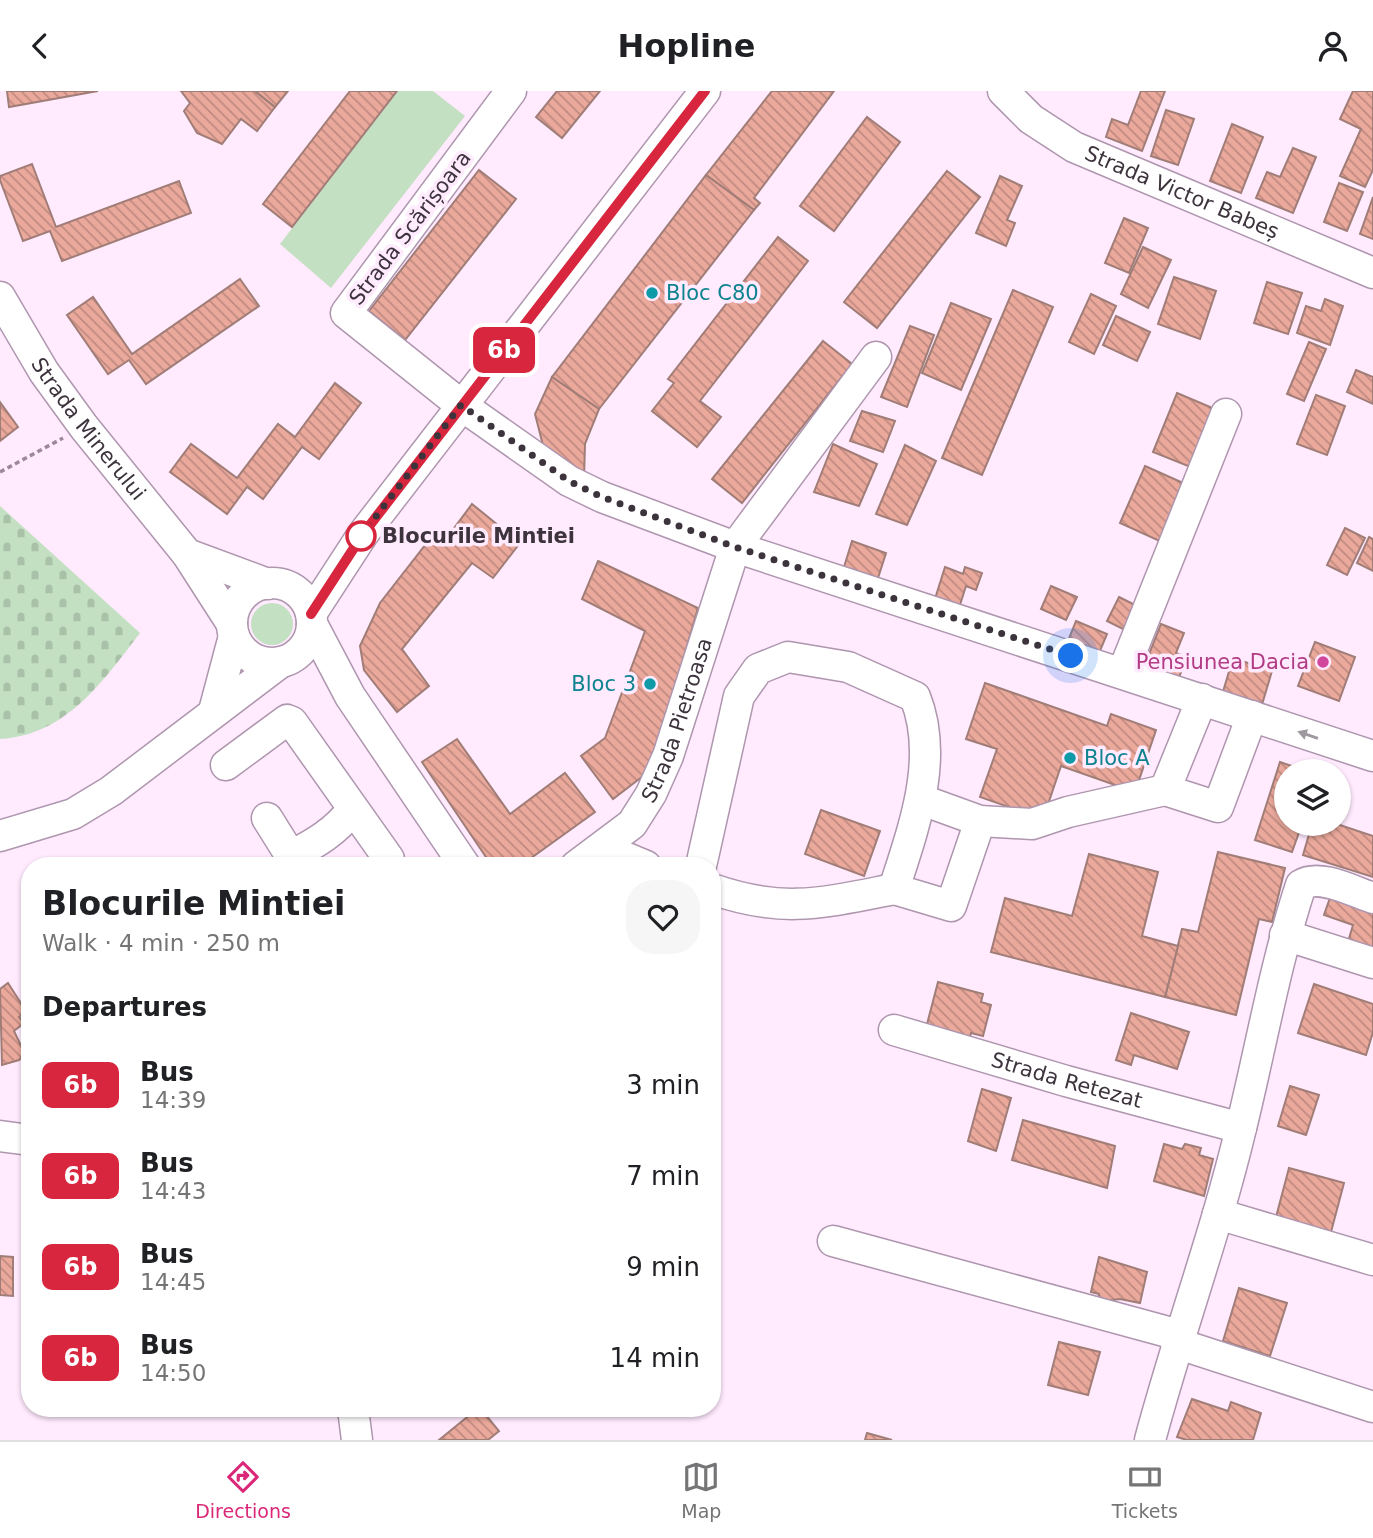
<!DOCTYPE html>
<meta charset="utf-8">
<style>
:root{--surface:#fff;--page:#f6f6f6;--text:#202124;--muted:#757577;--line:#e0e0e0;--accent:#db2777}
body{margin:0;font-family:"DejaVu Sans",sans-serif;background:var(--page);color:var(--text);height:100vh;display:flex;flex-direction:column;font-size:26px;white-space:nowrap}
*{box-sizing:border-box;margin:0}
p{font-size:23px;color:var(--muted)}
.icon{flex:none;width:38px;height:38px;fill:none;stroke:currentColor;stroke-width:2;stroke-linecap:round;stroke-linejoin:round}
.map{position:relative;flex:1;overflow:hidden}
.drawer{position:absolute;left:21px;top:766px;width:700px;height:560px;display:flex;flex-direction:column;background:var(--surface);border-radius:28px;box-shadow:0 2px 5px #0004}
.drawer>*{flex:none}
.badge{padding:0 14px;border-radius:10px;font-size:24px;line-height:46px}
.controls{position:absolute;left:1274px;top:668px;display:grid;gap:14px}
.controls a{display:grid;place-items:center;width:77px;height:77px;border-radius:50%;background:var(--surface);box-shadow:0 2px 5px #0004;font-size:35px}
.you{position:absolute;width:35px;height:35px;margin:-18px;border:5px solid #fff;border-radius:50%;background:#1a73e8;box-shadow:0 0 0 10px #1a73e833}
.map>.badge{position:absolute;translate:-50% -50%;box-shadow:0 0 0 4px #fff}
h2{padding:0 21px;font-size:26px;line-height:63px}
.round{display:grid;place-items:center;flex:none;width:74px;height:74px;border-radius:28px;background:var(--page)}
.overview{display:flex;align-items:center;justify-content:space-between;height:119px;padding:0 21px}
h1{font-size:33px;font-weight:800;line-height:52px}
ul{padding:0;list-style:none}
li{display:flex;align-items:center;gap:21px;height:91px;padding:0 21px}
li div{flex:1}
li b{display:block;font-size:26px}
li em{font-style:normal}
li .badge{min-width:77px;font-weight:700;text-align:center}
header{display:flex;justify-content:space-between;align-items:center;height:91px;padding:0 21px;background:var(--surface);font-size:32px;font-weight:800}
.tab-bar{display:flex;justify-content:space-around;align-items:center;height:98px;border-top:2px solid var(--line);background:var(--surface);font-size:19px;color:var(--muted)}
.tab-bar a{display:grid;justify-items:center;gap:4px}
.tab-bar .selected{color:var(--accent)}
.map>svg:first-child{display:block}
.green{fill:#c4e0c2}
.cemetery{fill:url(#cemetery-stones)}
.building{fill:url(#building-back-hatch);stroke:#a07d77;stroke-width:2}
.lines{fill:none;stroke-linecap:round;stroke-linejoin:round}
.minor-casing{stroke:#ae96ae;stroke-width:33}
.path{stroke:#9a8a99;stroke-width:3.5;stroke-dasharray:5 3.5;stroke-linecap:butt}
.minor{stroke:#fff;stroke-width:30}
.oneway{fill:#9e999e}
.line-casing{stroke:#fff;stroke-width:16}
.line{stroke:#d7263d;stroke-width:10}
.walk{stroke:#3d333d;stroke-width:7;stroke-dasharray:0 12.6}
.culture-dot{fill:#0f9aa8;stroke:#ffeafe;stroke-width:2.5}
.stop-dot{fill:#fff;stroke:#d7263d;stroke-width:3.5}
.hotel-dot{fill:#d1479c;stroke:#ffeafe;stroke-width:2.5}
.labels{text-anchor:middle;stroke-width:7;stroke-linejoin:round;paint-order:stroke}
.street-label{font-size:21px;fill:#3d333d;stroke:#ffeafe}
.culture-label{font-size:21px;fill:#0d838f;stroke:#ffeafe;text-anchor:start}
.stop-label{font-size:21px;font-weight:bold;fill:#3d333d;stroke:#ffeafe;text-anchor:start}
.hotel-label{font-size:21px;fill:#b23c85;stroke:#ffeafe;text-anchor:end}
</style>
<header><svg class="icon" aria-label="back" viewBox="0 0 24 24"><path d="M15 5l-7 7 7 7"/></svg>Hopline<svg class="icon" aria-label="person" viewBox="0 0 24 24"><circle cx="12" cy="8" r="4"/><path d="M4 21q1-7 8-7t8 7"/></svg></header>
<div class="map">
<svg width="1373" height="1349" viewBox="0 0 1373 1349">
<defs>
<pattern id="cemetery-stones" width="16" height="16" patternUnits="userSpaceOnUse" patternTransform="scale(1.75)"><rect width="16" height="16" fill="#c4e0c2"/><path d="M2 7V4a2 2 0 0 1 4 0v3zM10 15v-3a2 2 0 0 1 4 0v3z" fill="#a9c1a8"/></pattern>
<pattern id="building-back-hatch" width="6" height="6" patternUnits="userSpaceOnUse" patternTransform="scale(1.75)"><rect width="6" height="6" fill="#eba99c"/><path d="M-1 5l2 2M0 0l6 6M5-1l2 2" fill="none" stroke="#c08a80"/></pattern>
</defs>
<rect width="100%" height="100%" fill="#ffeafe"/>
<g class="green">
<polygon points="398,0 433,0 465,25 331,197 280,153"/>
<circle cx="272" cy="533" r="21"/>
</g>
<path class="cemetery" d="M0 415 140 542C103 590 67 644 0 648Z"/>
<g class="building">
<polygon points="7,0 98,0 9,16"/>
<polygon points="181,0 255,0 275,16 257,40 241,28 222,53 197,42 184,20 190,12"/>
<polygon points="255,0 288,0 275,16"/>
<polygon points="350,0 397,0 292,136 263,113"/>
<polygon points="557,0 600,0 562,47 536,26"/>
<polygon points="772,0 834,0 754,107 760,112 754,119 706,84"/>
<polygon points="1141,0 1165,0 1142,60 1106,46 1112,28 1128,34"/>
<polygon points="1353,0 1373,0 1373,79 1365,96 1340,85 1361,38 1340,28"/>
<polygon points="1166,19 1194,28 1178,74 1151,65"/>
<polygon points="867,26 900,51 834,140 800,115"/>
<polygon points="1232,33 1263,46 1241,102 1210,90"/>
<polygon points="1293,57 1316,66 1293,122 1256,107 1267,81 1280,86"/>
<polygon points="32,73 56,136 179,90 191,122 62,170 50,140 23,150 0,89 0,85"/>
<polygon points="479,79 516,108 405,249 369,220"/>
<polygon points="947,80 980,106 877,237 844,211"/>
<polygon points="706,84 754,119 599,318 552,286"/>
<polygon points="1000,85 1022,95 1007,129 1015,132 1006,155 976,142"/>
<polygon points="1339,92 1363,101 1347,140 1324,131"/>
<polygon points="1373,106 1373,148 1360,143"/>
<polygon points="1124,127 1148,137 1129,182 1105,172"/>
<polygon points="778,146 808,170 700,310 721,326 697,356 652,320 674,292 668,288"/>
<polygon points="1143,156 1171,169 1148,217 1121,203"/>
<polygon points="1174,186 1216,200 1200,248 1158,233"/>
<polygon points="240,188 259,215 146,293 129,269 108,283 67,224 93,206 132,263"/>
<polygon points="1267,191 1302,202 1288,243 1254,232"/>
<polygon points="1013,199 1053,216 982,384 942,367"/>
<polygon points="1091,203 1116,215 1094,263 1069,251"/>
<polygon points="1325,208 1343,215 1330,254 1297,242 1306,215 1321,220"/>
<polygon points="951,212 991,228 961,299 922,282"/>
<polygon points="1116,225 1150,241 1137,270 1103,254"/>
<polygon points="910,235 934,244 907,316 881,306"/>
<polygon points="823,250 852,273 742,412 712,388"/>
<polygon points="1309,251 1326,258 1304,310 1287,303"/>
<polygon points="1356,279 1373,286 1373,313 1347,301"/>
<polygon points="552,286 599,318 585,353 584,388 545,362 535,323"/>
<polygon points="335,292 361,312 319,368 302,356 263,408 247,396 227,423 170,381 191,353 237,387 278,333 295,346"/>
<polygon points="1177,302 1222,321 1198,379 1153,361"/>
<polygon points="1316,304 1345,315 1327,364 1297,353"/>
<polygon points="0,311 18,336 0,350"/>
<polygon points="862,320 895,330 883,361 850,350"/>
<polygon points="833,353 877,373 859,415 814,401"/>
<polygon points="905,354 936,370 907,434 876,423"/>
<polygon points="1145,375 1190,395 1164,452 1120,432"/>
<polygon points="472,413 520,452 493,487 472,472 402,558 429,595 397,621 364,579 360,555 380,512 433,444 443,452"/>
<polygon points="1345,437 1365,447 1347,484 1327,474"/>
<polygon points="1369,446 1373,448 1373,480 1357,472"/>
<polygon points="852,450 886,462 878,487 844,476"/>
<polygon points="598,470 698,517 651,679 613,708 581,665 605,647 645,540 582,508"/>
<polygon points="945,476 963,483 965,476 982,482 976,499 966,495 958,520 934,511"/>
<polygon points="1051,495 1077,506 1066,529 1041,518"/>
<polygon points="1119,506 1141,517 1129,541 1107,530"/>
<polygon points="1076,530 1107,543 1097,567 1066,555"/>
<polygon points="1161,533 1184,542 1176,562 1187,566 1178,589 1144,576"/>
<polygon points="1315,551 1355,566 1339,610 1298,595"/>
<polygon points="1233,567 1272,580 1261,617 1222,604"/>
<polygon points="985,592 1107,635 1111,623 1156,639 1135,701 1061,675 1043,728 980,706 997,658 966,648"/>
<polygon points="457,648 510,723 565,682 595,721 520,775 492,775 422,671"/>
<polygon points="1280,671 1309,681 1286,681 1286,733 1302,733 1292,761 1255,749"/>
<polygon points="821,719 880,740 864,785 805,763"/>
<polygon points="1312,733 1337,733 1373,745 1373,786 1303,764"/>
<polygon points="1218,761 1285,777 1272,831 1259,828 1236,924 1165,906 1182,838 1198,841"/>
<polygon points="1089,763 1158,781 1142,845 1178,855 1165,906 991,861 1005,807 1072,825"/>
<polygon points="1331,804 1373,818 1373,860 1348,851 1353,834 1324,824"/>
<polygon points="938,891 983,903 981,911 991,914 983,945 971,942 969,949 926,937"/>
<polygon points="8,892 26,920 19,926 24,932 14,940 25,963 19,969 2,974 0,898"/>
<polygon points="1314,893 1373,913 1373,941 1366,964 1298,942"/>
<polygon points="1131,922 1189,941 1177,978 1134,964 1131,974 1116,969"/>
<polygon points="1290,995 1319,1004 1306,1044 1278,1035"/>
<polygon points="982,998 1011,1007 996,1060 968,1050"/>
<polygon points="1023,1029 1115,1055 1107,1097 1012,1069"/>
<polygon points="1164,1053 1182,1058 1185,1053 1201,1057 1199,1064 1213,1068 1204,1105 1154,1090"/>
<polygon points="1289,1077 1344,1092 1331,1141 1276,1126"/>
<polygon points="0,1165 13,1166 13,1205 0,1204"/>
<polygon points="1099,1166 1147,1181 1140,1212 1120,1208 1098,1211 1099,1203 1091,1201"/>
<polygon points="1239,1197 1287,1212 1270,1265 1223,1250"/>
<polygon points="1059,1251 1100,1261 1088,1304 1048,1294"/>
<polygon points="1192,1308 1228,1320 1231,1311 1261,1322 1253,1349 1187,1349 1177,1346"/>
<polygon points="477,1318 481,1318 499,1340 488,1349 439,1349"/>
<polygon points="867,1342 892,1349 865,1349"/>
</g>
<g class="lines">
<defs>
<g id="minor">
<polyline points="511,0 346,222 461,314 569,390 602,406 735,456 1373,665"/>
<path id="s1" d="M1003 0 1031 28 1074 56 1373 182"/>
<path id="s2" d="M0 206 44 281 84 336 187 463 232 533"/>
<polyline points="187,463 268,493"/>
<circle cx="272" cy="532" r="40"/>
<polyline points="311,523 363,443 705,0"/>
<polyline points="312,533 350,605 465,775"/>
<polyline points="1123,581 1226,323"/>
<polyline points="1202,608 1165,699 1218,716 1252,625"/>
<polyline points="214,620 234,545"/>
<polyline points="226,674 287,629 292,631 389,768 389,775"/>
<polyline points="922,709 980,730 1032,733 1068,721 1165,699"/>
<polyline points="267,727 297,775"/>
<polyline points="0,745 73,723 111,700 281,571"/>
<polyline points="603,757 646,775"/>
<path d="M291 765C316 752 335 741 353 718"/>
<path id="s3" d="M576 775 632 733 651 703 668 665 735 456 876 266"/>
<path d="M701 775 739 605 758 578 788 566 848 576 915 606C940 668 913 738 894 798L951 815 980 730"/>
<path d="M712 798C784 823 822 812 894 798"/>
<polyline points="1285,844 1373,872"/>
<path id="s4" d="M894 939 1066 990 1241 1037"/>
<polyline points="0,1045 30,1049"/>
<polyline points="1218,1123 1373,1169"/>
<polyline points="833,1150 1179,1244"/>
<polyline points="1176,1252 1373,1316"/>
<polyline points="353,1318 357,1349"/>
<path d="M1150 1349C1178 1244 1216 1142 1241 1037 1261 956 1275 873 1301 794 1320 782 1354 801 1373 807"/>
</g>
</defs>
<use href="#minor" class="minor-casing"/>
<polyline class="path" points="0,381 63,347"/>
<use href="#minor" class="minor"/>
</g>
<defs><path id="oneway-solid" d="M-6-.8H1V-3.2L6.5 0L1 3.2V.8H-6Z" transform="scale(1.75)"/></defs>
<use class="oneway" href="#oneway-solid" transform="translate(1308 644) rotate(-161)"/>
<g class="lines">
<defs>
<polyline id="line" points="311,523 363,443 705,0"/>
</defs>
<use href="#line" class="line-casing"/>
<use href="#line" class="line"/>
<polyline class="walk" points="361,445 461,314 569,390 602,406 735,456 1071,565"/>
</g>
<g class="culture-dot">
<circle cx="652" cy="202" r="7"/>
<circle cx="650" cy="593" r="7"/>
<circle cx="1070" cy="667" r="7"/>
</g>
<circle class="stop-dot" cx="361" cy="445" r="14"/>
<circle class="hotel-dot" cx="1323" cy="571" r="7"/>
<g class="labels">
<g class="street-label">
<text dy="7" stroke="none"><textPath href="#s1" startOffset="208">Strada Victor Babeș</textPath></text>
<text transform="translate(410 137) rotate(-53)" y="7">Strada Scărișoara</text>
<text dy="7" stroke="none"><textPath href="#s2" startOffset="159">Strada Minerului</textPath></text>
<text dy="7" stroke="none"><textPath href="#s3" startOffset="184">Strada Pietroasa</textPath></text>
<text dy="7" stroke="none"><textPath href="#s4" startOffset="180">Strada Retezat</textPath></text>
</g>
<g class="culture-label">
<text x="666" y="209">Bloc C80</text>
<text x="636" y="600" text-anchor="end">Bloc 3</text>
<text x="1084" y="674">Bloc A</text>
</g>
<g class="stop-label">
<text x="382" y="452">Blocurile Mintiei</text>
</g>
<g class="hotel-label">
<text x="1309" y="578">Pensiunea Dacia</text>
</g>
</g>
</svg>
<div class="controls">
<a><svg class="icon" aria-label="layers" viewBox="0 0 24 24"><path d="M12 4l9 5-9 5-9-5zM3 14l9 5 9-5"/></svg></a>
</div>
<div class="you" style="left:1071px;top:565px"></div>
<b class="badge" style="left:504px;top:259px;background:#d7263d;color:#fff">6b</b>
<section class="drawer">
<div class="overview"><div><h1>Blocurile Mintiei</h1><p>Walk · 4 min · 250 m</p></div><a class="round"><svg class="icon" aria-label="heart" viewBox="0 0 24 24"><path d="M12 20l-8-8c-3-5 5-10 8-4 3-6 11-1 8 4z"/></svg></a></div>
<h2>Departures</h2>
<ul>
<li><span class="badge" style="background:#d7263d;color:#fff">6b</span><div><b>Bus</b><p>14:39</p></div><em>3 min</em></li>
<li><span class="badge" style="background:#d7263d;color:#fff">6b</span><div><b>Bus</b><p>14:43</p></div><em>7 min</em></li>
<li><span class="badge" style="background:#d7263d;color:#fff">6b</span><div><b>Bus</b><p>14:45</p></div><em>9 min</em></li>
<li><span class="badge" style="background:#d7263d;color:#fff">6b</span><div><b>Bus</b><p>14:50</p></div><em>14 min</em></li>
</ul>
</section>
</div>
<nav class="tab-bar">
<a class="selected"><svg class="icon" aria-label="directions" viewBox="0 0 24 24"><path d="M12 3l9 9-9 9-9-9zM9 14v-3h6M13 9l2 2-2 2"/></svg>Directions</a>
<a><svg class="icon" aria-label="map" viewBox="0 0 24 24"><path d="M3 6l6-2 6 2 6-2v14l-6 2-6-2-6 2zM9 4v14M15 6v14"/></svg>Map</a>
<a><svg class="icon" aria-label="tickets" viewBox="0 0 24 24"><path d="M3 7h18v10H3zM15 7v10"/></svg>Tickets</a>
</nav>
